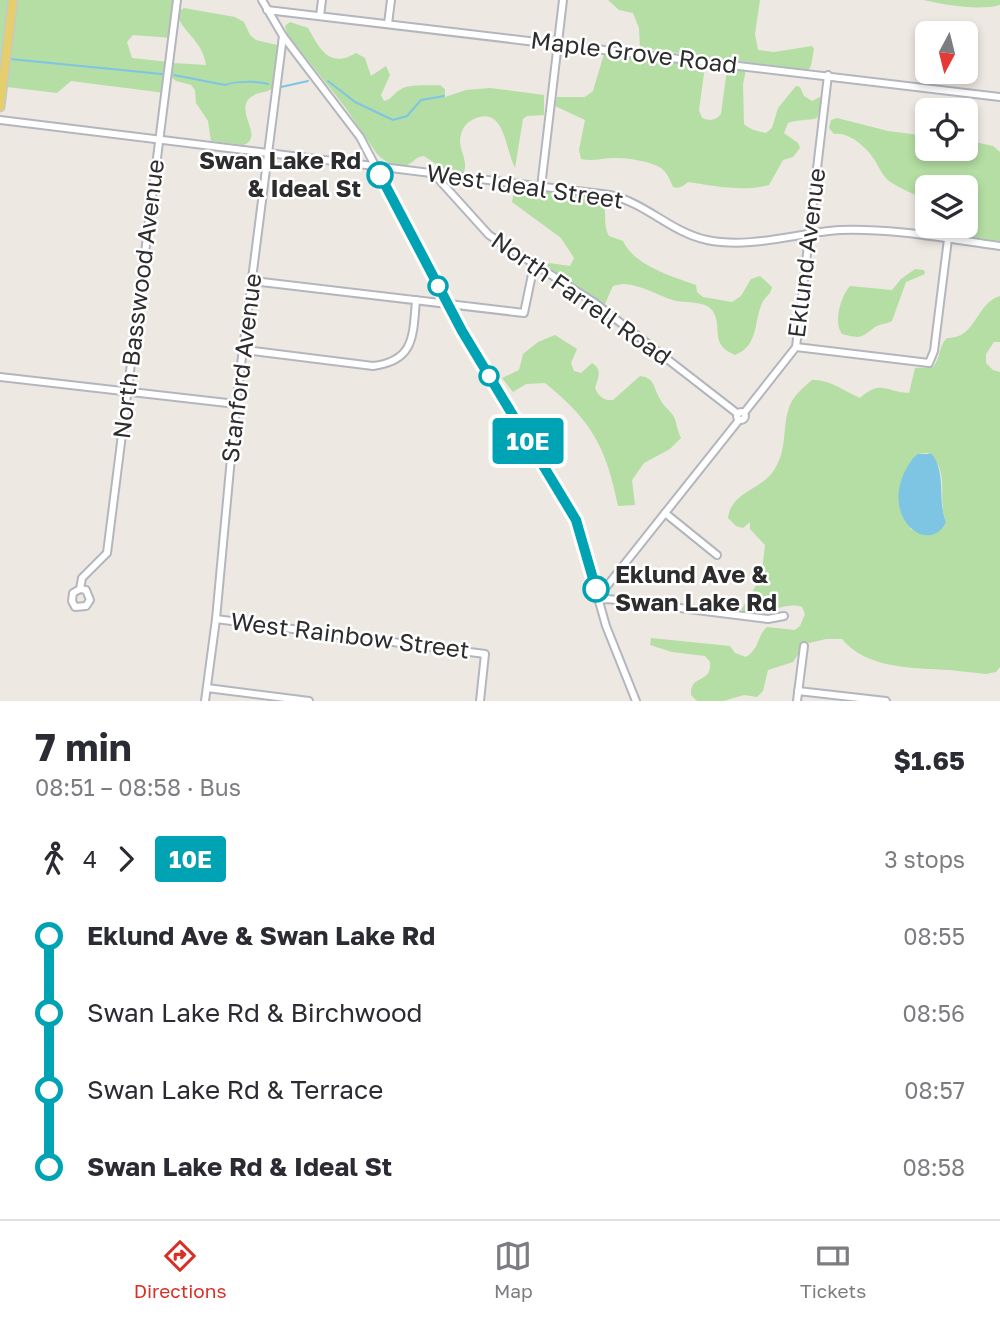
<!DOCTYPE html>
<meta charset="utf-8">
<style>
:root{--surface:#fff;--page:#f7f7f7;--text:#2b2b33;--muted:#7c7c81;--line:#e1e1e2;--accent:#d93025}
body{margin:0;font-family:"Golos Text",sans-serif;background:var(--page);color:var(--text);height:100vh;display:flex;flex-direction:column;font-size:26px;white-space:nowrap}
*{box-sizing:border-box;margin:0}
p{font-size:23px;color:var(--muted)}
.icon{flex:none;width:38px;height:38px;fill:none;stroke:currentColor;stroke-width:2;stroke-linecap:round;stroke-linejoin:round}
.map{position:relative;height:701px;overflow:hidden}
.details{display:flex;flex-direction:column;background:var(--surface);flex:1}
.details>*{flex:none}
.badge{padding:0 14px;border-radius:5px;font-size:24px;line-height:46px}
.needle{width:46px;rotate:187deg}
.fabs{position:absolute;left:915px;top:21px;display:grid;gap:14px}
.fabs a{display:grid;place-items:center;width:63px;height:63px;border-radius:10px;background:var(--surface);box-shadow:0 4px 10px #0003;font-size:35px}
.map>.badge{position:absolute;translate:-50% -50%;box-shadow:0 0 0 4px #fff}
.legs{display:flex;align-items:center;gap:10px;height:77px;padding:0 35px;font-size:23px}
.legs p{margin-inline-start:auto}
.head{display:flex;align-items:center;justify-content:space-between;height:119px;padding:0 35px}
h1{font-size:38px;font-weight:700;line-height:52px}
ul{padding:0 35px;list-style:none}
li{display:flex;align-items:center;gap:24px;height:77px;font-size:26px}
li i{display:grid;place-items:center;width:10px;height:100%;margin:0 9px;background:currentColor}
li i::after{content:'';width:18px;height:18px;margin:-9px;border:5px solid;border-radius:50%;background:var(--surface)}
li p{margin-inline-start:auto}
li:first-child i{background:linear-gradient(#0000 50%,currentColor 0)}
li:last-child i{background:linear-gradient(currentColor 50%,#0000 0)}
.dock{display:flex;justify-content:space-around;align-items:center;height:98px;border-top:2px solid var(--line);background:var(--surface);font-size:19px;color:var(--muted)}
.dock a{display:grid;justify-items:center;gap:4px}
.dock .selected{color:var(--accent)}
.map>svg:first-child{display:block}
.green{fill:#b4dea3;fill-rule:evenodd}
.water{fill:#7ec5e4}
.lines{fill:none;stroke-linecap:round;stroke-linejoin:round}
.stream{stroke:#7ec5e4;stroke-width:2}
.minor-casing{stroke:#b4b6bf;stroke-width:10}
.major-casing{stroke:#c8c8c8;stroke-width:11}
.minor{stroke:#fff;stroke-width:6}
.major{stroke:#e4ce6e;stroke-width:8}
.line-1-casing{stroke:#fff;stroke-width:16}
.line-1{stroke:#00a3b4;stroke-width:10}
.stop-1-dot{fill:#fff;stroke:#00a3b4;stroke-width:3.5}
.labels{text-anchor:middle;stroke-width:5;stroke-linejoin:round;paint-order:stroke}
.street-label{font-size:24px;fill:#2d2d2d;stroke:#fff}
.stop-label{font-size:24px;font-weight:bold;fill:#2d2d2d;stroke:#fff;text-anchor:end}
</style>
<div class="map">
<svg width="1000" height="701" viewBox="0 0 1000 701">
<rect width="100%" height="100%" fill="#ede8e1"/>
<g class="green">
<polygon points="0,0 11,0 0,72"/>
<polygon points="18,0 177,0 172,38 133,35 127,42 132,58 169,62 165,93 71,81 57,93 7,87"/>
<polygon points="608,0 760,0 755,34 758,50 774,52 812,46 814,49 811,66 808,70 640,48 639,28 633,13 619,10"/>
<path d="M923 0H1000V5C976 11 948 5 923 0Z"/>
<path d="M184 8 235 17 244 22 250 35 256 40 277 45 272 89C265 93 257 92 251 97 233 111 266 137 243 145L211 141 208 121 196 103 195 90 191 85 176 81 172 78 173 63 206 65C203 39 177 29 178 12Z"/>
<path d="M290 22 308 28C320 49 329 69 356 53L365 58 371 76 386 66 390 75 381 95 384 101C393 99 394 92 403 88 413 84 429 86 440 85L445 89V97L466 90 490 88 544 95V115L527 116 523 119 515 168C505 149 505 105 474 119 465 123 461 130 460 140 460 152 468 161 464 172L442 168 424 156C415 157 415 161 409 164 398 170 384 161 377 154L345 107 287 34 285 26Z"/>
<path d="M604 54 705 66 699 110 702 118C710 121 715 121 721 114L727 69 746 70 743 84 744 124C751 130 757 131 766 133L772 128 778 108 796 86 800 87 804 96 812 101 824 95 817 118C807 121 798 119 788 123L784 133 798 143 800 148 793 157 783 160 769 185C742 192 715 186 688 182 683 186 680 189 673 187 670 180 667 172 661 168 650 161 628 158 615 158 603 158 592 162 581 159L579 150 585 120 555 106 557 97H585L593 91Z"/>
<path d="M837 118 888 131 927 136 928 149H966V140L993 146 1000 152V241L948 234 943 226H966V187H928L927 203C916 193 901 190 889 181 882 175 879 167 874 159 865 146 849 132 834 134L829 128 831 120Z"/>
<path d="M515 188 602 199C608 211 602 224 609 236L623 241C635 266 671 276 696 285L697 292 703 297 732 302 741 296 751 279 760 276 772 287C771 294 767 295 763 301 753 321 760 345 735 355 708 344 724 327 712 310 705 301 686 303 676 301 659 296 642 285 624 284 620 284 617 285 613 286L604 306 547 266 549 263 570 266 574 258 561 238 512 202Z"/>
<path d="M915 269 924 270 925 274 906 282 892 321C887 324 880 324 875 327 860 338 862 339 842 334 833 322 841 296 850 286L892 290 901 279Z"/>
<path d="M1000 296V342H994L986 354V363L993 370 1000 372V667L996 672 986 674C974 673 961 671 949 670 914 668 866 669 842 639H826L805 644 793 662 768 670 763 691 757 697 744 695 723 701H697L691 695C690 673 712 685 710 662L705 656 672 652 650 645 651 638 730 646 735 653 746 657C761 647 756 637 767 627L795 630 800 626 805 614 802 607C781 600 764 621 741 610L754 589 762 571 765 545 750 529V522L743 528 736 526 728 518C731 493 759 490 772 473 789 450 781 428 790 405 794 395 804 387 812 380 830 379 844 391 860 398 881 379 886 392 909 393L915 368 933 367C941 357 939 345 947 338 976 339 976 303 1000 296ZM927 453C952 470 936 497 946 522L928 534 910 529 918 454Z"/>
<path d="M555 335 577 349 571 363 574 371 581 373 592 363C603 370 598 378 595 388 598 396 604 401 613 400L640 376C656 378 653 388 660 399 663 406 670 410 674 417 677 423 677 431 681 438L670 449 644 463 632 480 635 505 618 506C606 447 592 421 545 383L526 384 513 392 502 378 519 370 523 354 538 342Z"/>
</g>
<path class="water" d="M918 454H932C947 475 937 500 946 522 930 556 881 520 905 471 909 464 912 458 918 454Z"/>
<g class="lines">
<g class="stream">
<polyline points="10,59 162,74"/>
<path d="M174 75 225 85C234 81 258 81 268 84"/>
<polyline points="328,81 355,102 393,120 407,116 421,100 444,96"/>
<polyline points="281,87 308,81"/>
</g>
<defs>
<g id="minor">
<polyline points="262,0 283,36 360,137 462,331 576,520 606,626 636,701"/>
<polyline points="267,10 1000,97"/>
<polyline points="320,16 322,0"/>
<polyline points="388,24 391,0"/>
<path d="M0 120 610 195C646 203 672 233 707 240 751 249 796 233 840 230 893 228 948 239 1000 246"/>
<polyline points="433,173 489,235 595,303 738,414"/>
<polyline points="541,187 563,0"/>
<polyline points="253,281 524,313 534,265"/>
<polyline points="796,347 929,363 934,351 948,239"/>
<path d="M245 350 373 366C415 361 413 335 416 300"/>
<polyline points="0,377 236,404"/>
<circle cx="741" cy="416" r="4"/>
<polyline points="744,413 796,347 828,75"/>
<polyline points="665,513 717,555"/>
<polyline points="80,589 86,590 90,600 86,606 75,607 72,601 73,593 80,589 82,578 107,553 177,0"/>
<polyline points="596,589 607,586 739,420"/>
<polyline points="598,600 608,599 768,619 784,616"/>
<polyline points="216,619 485,654 480,701"/>
<polyline points="207,688 309,701"/>
<polyline points="798,691 886,701"/>
<polyline points="205,701 216,619 236,404 283,36"/>
<polyline points="797,701 804,646"/>
</g>
<polyline id="major" points="0,107 13,0"/>
</defs>
<use href="#minor" class="minor-casing"/>
<use href="#major" class="major-casing"/>
<use href="#minor" class="minor"/>
<use href="#major" class="major"/>
</g>
<g class="lines">
<defs>
<polyline id="line-1" points="380,175 462,331 576,520 596,589"/>
</defs>
<use href="#line-1" class="line-1-casing"/>
<use href="#line-1" class="line-1"/>
</g>
<g class="stop-1-dot">
<circle cx="380" cy="175" r="12"/>
<circle cx="438" cy="286" r="9"/>
<circle cx="489" cy="376" r="9"/>
<circle cx="596" cy="589" r="12"/>
</g>
<g class="labels">
<g class="street-label">
<text transform="translate(634 53) rotate(7)" y="8">Maple Grove Road</text>
<text transform="translate(525 187) rotate(8)" y="8">West Ideal Street</text>
<text transform="translate(807 253) rotate(-83)" y="8">Eklund Avenue</text>
<text transform="translate(139 299) rotate(-83)" y="8">North Basswood Avenue</text>
<text transform="translate(581 299) rotate(35)" y="8">North Farrell Road</text>
<text transform="translate(242 368) rotate(-83)" y="8">Stanford Avenue</text>
<text transform="translate(350 636) rotate(7)" y="8">West Rainbow Street</text>
</g>
<g class="stop-label">
<text x="361" y="169">Swan Lake Rd<tspan x="361" dy="28">&amp; Ideal St</tspan></text>
<text x="615" y="583" text-anchor="start">Eklund Ave &amp;<tspan x="615" dy="28">Swan Lake Rd</tspan></text>
</g>
</g>
</svg>
<div class="fabs">
<a><svg class="needle" viewBox="-14 -14 28 28"><path d="M0-13l5 13h-10z" fill="#e53935"/><path d="M0 13l5-13h-10z" fill="#7c7c81"/></svg></a>
<a><svg class="icon" aria-label="locate" viewBox="0 0 24 24"><circle cx="12" cy="12" r="6"/><path d="M12 2v4M12 18v4M2 12h4M18 12h4"/></svg></a>
<a><svg class="icon" aria-label="layers" viewBox="0 0 24 24"><path d="M12 4l9 5-9 5-9-5zM3 14l9 5 9-5"/></svg></a>
</div>
<b class="badge" style="left:528px;top:441px;background:#00a3b4;color:#fff">10E</b>
</div>
<section class="details">
<div class="head"><div><h1>7 min</h1><p>08:51 – 08:58 · Bus</p></div><b>$1.65</b></div>
<div class="legs"><svg class="icon" aria-label="walk" viewBox="0 0 24 24"><circle cx="13" cy="4" r="2"/><path d="M13 8l-2 6 4 7M11 14l-3 7M7 12l3-4h3l4 4"/></svg>4<svg class="icon" aria-label="forward" viewBox="0 0 24 24"><path d="M9 5l7 7-7 7"/></svg><b class="badge" style="background:#00a3b4;color:#fff">10E</b><p>3 stops</p></div>
<ul>
<li><i style="color:#00a3b4"></i><b>Eklund Ave &amp; Swan Lake Rd</b><p>08:55</p></li>
<li><i style="color:#00a3b4"></i><span>Swan Lake Rd &amp; Birchwood</span><p>08:56</p></li>
<li><i style="color:#00a3b4"></i><span>Swan Lake Rd &amp; Terrace</span><p>08:57</p></li>
<li><i style="color:#00a3b4"></i><b>Swan Lake Rd &amp; Ideal St</b><p>08:58</p></li>
</ul>
</section>
<nav class="dock">
<a class="selected"><svg class="icon" aria-label="directions" viewBox="0 0 24 24"><path d="M12 3l9 9-9 9-9-9zM9 14v-3h6M13 9l2 2-2 2"/></svg>Directions</a>
<a><svg class="icon" aria-label="map" viewBox="0 0 24 24"><path d="M3 6l6-2 6 2 6-2v14l-6 2-6-2-6 2zM9 4v14M15 6v14"/></svg>Map</a>
<a><svg class="icon" aria-label="tickets" viewBox="0 0 24 24"><path d="M3 7h18v10H3zM15 7v10"/></svg>Tickets</a>
</nav>
